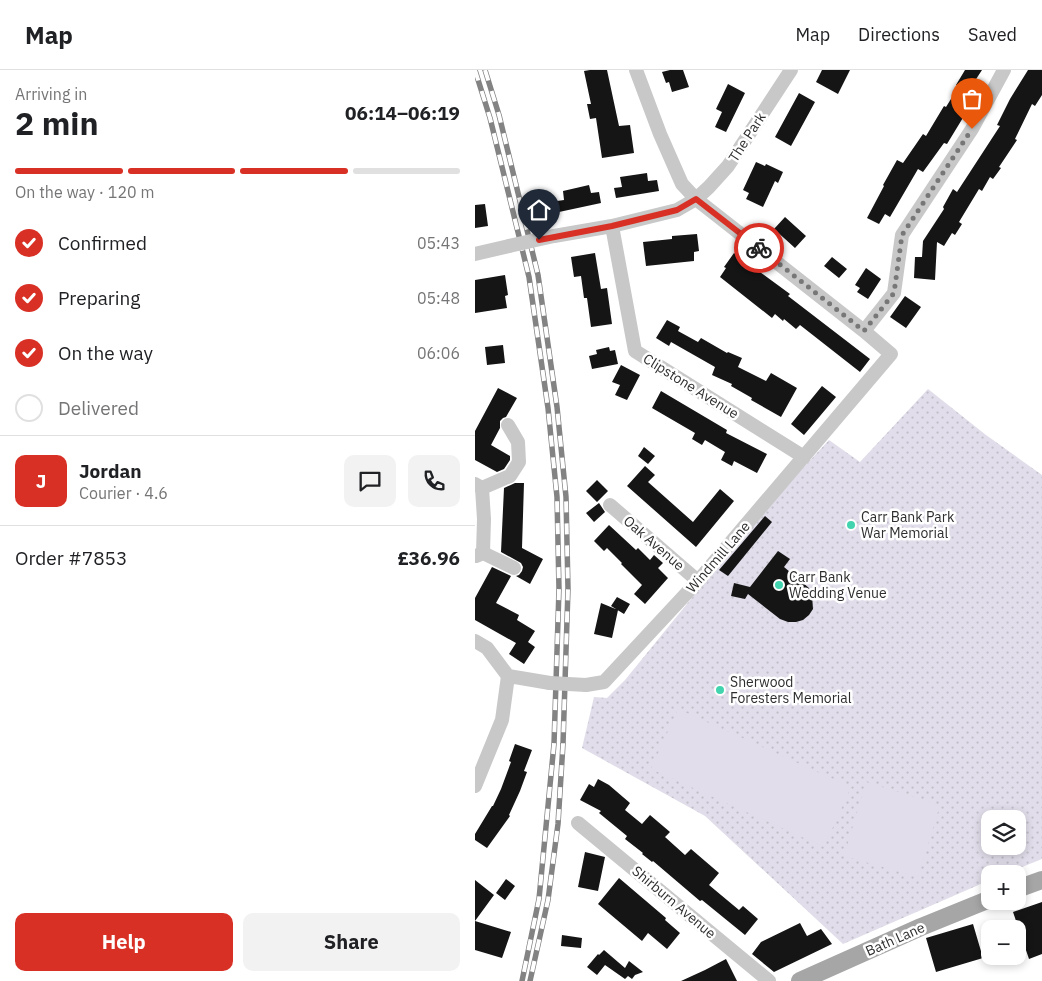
<!DOCTYPE html>
<html lang="en">
<head>
<meta charset="utf-8">
<style>
	body { margin:0; font-family:"IBM Plex Sans",sans-serif; background:#f2f2f2; color:#202124; height:100vh; display:flex; flex-direction:column; font-size:19px; white-space:nowrap }
	* { box-sizing:border-box; margin:0 }
	p { font-size:16px; color:#757577 }
	.icon { flex:none; width:28px; height:28px; fill:none; stroke:currentColor; stroke-width:2; stroke-linecap:round; stroke-linejoin:round }
	.map { position:relative; flex:1; overflow:hidden }
	.panel { display:flex; flex-direction:column; background:#fff; width:475px }
	.panel>* { flex:none }
	.fabs { position:absolute; left:506px; top:740px; display:grid; gap:10px }
	.fabs a { display:grid; place-items:center; width:45px; height:45px; border-radius:10px; background:#fff; box-shadow:0 2px 8px #0003; font-size:25px }
	.pin { position:absolute; display:grid; place-items:center; width:42px; height:42px; color:#fff; margin:-51px -21px; border-radius:50% 50% 50% 0; rotate:-45deg; box-shadow:0 0 5px #0007 }
	.pin .icon { rotate:45deg }
	.courier { position:absolute; display:grid; place-items:center; width:50px; height:50px; margin:-25px; border:4px solid #d93025; border-radius:50%; background:#fff; color:#222; box-shadow:0 1px 6px #0007 }
	.overview em { font-style:normal; font-weight:700 }
	.overview div { display:flex; flex-direction:column-reverse }
	.overview { display:flex; align-items:center; justify-content:space-between; height:85px; padding:0 15px }
	h1 { font-size:32px; font-weight:700; line-height:38px }
	.bar { display:grid; grid-template-columns:repeat(4,1fr); gap:8px 5px; align-content:center; height:60px; padding:0 15px }
	.bar i { height:6px; border-radius:4px; background:#e0e0e0 }
	.bar .active { background:#d93025 }
	.bar p { grid-column:span 4 }
	.line { display:flex; align-items:center; gap:12px; padding:0 15px; border-top:1px solid #e0e0e0 }
	.line div { flex:1 }
	.round { display:grid; place-items:center; flex:none; width:52px; height:52px; border-radius:10px; background:#f2f2f2 }
	ol { padding:0 15px; list-style:none }
	li { display:flex; align-items:center; gap:15px; height:55px }
	li p { margin-inline-start:auto }
	li .icon { padding:5px; border-radius:50%; background:#d93025; color:#fff; stroke-width:4 }
	li:last-child { color:#757577 }
	li i { width:28px; height:28px; border:2px solid #e0e0e0; border-radius:50% }
	.primary-button { display:flex; gap:10px; margin-top:auto; padding:10px 15px }
	.primary-button a { flex:1; height:58px; border-radius:10px; background:#d93025; color:#fff; font-size:20px; font-weight:700; line-height:58px; text-align:center }
	.primary-button a+a { background:#f2f2f2; color:#202124 }
	header { display:flex; align-items:center; gap:30px; box-sizing:border-box; height:70px; padding:0 25px; background:#fff; border-bottom:1px solid #e0e0e0 }
	header strong { font-size:24px }
	nav { display:flex; gap:28px; margin-inline-start:auto; font-size:18px }
	main { display:flex; flex:1; min-height:0 }
	.map>svg:first-child { display:block }
	.green { fill:url(#green-dots); fill-rule:evenodd }
	.pitch { fill:#e1ddea }
	.building { fill:#151515 }
	.lines { fill:none; stroke-linecap:round; stroke-linejoin:round }
	.minor { stroke:#c8c8c8; stroke-width:14 }
	.major { stroke:#a6a6a6; stroke-width:18 }
	.rail-casing { stroke:#838383; stroke-width:5.5 }
	.rail { stroke:#fff; stroke-width:4; stroke-dasharray:11; stroke-linecap:butt }
	.minor-bridge { stroke:#c8c8c8; stroke-width:14 }
	.done { stroke:#777; stroke-width:5; stroke-dasharray:0 9 }
	.route { stroke:#d93025; stroke-width:6 }
	.poi-dot { fill:#42d4ae; stroke:#fff; stroke-width:2 }
	.labels { text-anchor:middle; dominant-baseline:central; stroke-width:5; stroke-linejoin:round; paint-order:stroke }
	.street-label { font-size:14px; fill:#2e2e2e; stroke:#fff }
	.poi-label { font-size:14px; fill:#2e2e2e; stroke:#fff; text-anchor:start }
</style>
</head>
<body>
<header>
<strong>Map</strong>
<nav><a>Map</a><a>Directions</a><a>Saved</a></nav>
</header>
<main>
<section class="panel">
<div class="overview"><div><h1>2 min</h1><p>Arriving in</p></div><em>06:14–06:19</em></div>
<div class="bar"><i class="active"></i><i class="active"></i><i class="active"></i><i></i><p>On the way · 120 m</p></div>
<ol>
<li><svg class="icon" aria-label="check" viewBox="0 0 24 24"><path d="M5 12l5 5 9-10"/></svg>Confirmed<p>05:43</p></li>
<li><svg class="icon" aria-label="check" viewBox="0 0 24 24"><path d="M5 12l5 5 9-10"/></svg>Preparing<p>05:48</p></li>
<li><svg class="icon" aria-label="check" viewBox="0 0 24 24"><path d="M5 12l5 5 9-10"/></svg>On the way<p>06:06</p></li>
<li><i></i>Delivered</li>
</ol>
<div class="line" style="height:90px"><b class="round" style="background:#d93025;color:#fff">J</b><div><b>Jordan</b><p>Courier · 4.6</p></div><a class="round"><svg class="icon" aria-label="chat" viewBox="0 0 24 24"><path d="M4 5h16v11H9l-5 4z"/></svg></a><a class="round"><svg class="icon" aria-label="phone" viewBox="0 0 24 24"><path d="M5 4h4l2 5-3 2q2 4 5 5l2-3 5 2v4C11 20 4 13 5 4z"/></svg></a></div>
<div class="line" style="height:65px"><div>Order #7853</div><b>£36.96</b></div>
<div class="primary-button"><a>Help</a><a>Share</a></div>
</section>
<div class="map">
<svg width="567" height="911" viewBox="0 0 567 911">
	<defs>
		<pattern id="green-dots" width="8" height="8" patternUnits="userSpaceOnUse" patternTransform="scale(1.25)"><rect width="8" height="8" fill="#e1ddea"/><path d="M2 2h.1M6 6h.1" fill="none" stroke="#c1bec9" stroke-width="1.8" stroke-linecap="round"/></pattern>
	</defs>
	<rect width="100%" height="100%" fill="#fff"/>
	<path class="green" d="M453,319L511,365L567,405V789L530,804H515V810L368,874L230,746L107,678L119,627L132,628L150,610L286,443L354,370L385,392ZM515,749H542V776H515Z"/>
	<path class="pitch" d="M203,639L376,717L349,777L176,699Z
		M391,712L465,735L443,807L369,786Z"/>
	<path class="building" d="M115,0H132L144,56L155,55L159,83L127,88L121,48L115,49L112,34H116L109,1Z
		M195,0H208L214,17L197,22L194,12L191,13L187,2Z
		M347,0H375L363,24L341,12Z
		M490,0H507L492,23L500,28L472,74L469,73L448,102L443,99L415,147L410,144L404,154L392,148L409,116L408,115L422,90L428,93L448,64L451,66L469,36L471,37L484,16L481,15Z
		M553,0H567V25L560,36L557,34L540,69L542,70L524,97L526,98L518,109L515,107L507,121L504,119L484,152L487,154L480,165L477,163L469,176L462,172L460,210L439,208L440,187H447L448,171L469,139L468,137L478,119L482,122L525,56L522,55L535,29Z
		M253,14L270,23L251,62L240,57L247,42L241,39Z
		M324,23L340,32L316,76L300,67Z
		M281,92L290,96L291,94L308,102L303,113L300,111L288,137L271,129L274,123L268,120Z
		M172,103L173,111L182,110L184,121L141,128L139,118L147,117L145,107Z
		M114,115L116,123L124,122L126,133L84,142L82,131L89,130L88,121Z
		M10,134L13,156L0,158V135Z
		M310,147L331,166L320,178L299,159Z
		M222,164L224,181L219,182V191L171,196L168,172L197,169V166Z
		M120,183L126,219L132,218L137,254L116,257L112,228H109L106,206L99,207L96,187Z
		M259,183L315,224L313,226L395,289L385,302L325,255L321,259L309,249L308,251L300,244L297,248L245,207L251,198L249,197Z
		M357,187L372,199L364,208L349,196Z
		M391,198L406,209L393,229L382,222L385,218L380,215Z
		M30,205L33,225L30,226L32,238L0,243V210Z
		M430,226L446,237L431,258L415,247Z
		M192,250L205,257L203,261L223,272L226,268L252,283L253,282L267,288L263,297L291,311L296,303L322,318L306,347L276,330L277,328L256,316L257,314L237,305L240,297L196,272L194,276L181,268Z
		M28,275L30,293L12,295L10,277Z
		M134,277L135,281L140,280L143,294L117,299L114,286L122,284L121,280Z
		M146,295L165,305L152,330L140,325L145,315L137,312Z
		M347,316L361,327L329,365L316,354Z
		M23,318L42,328L31,347L28,348L25,351V358L16,375L35,386V390L29,399L22,402L0,390V361Z
		M186,321L252,360L251,363L292,384L282,403L259,391L257,396L246,390L250,382L230,370L227,375L217,369L220,363L177,338Z
		M169,377L180,386L173,394L163,386Z
		M170,396L180,405L173,412L218,452L245,419L259,431L221,477L152,416Z
		M122,410L133,421L122,432L111,421Z
		M40,413H49L47,478L68,489L55,514L41,506L44,505L47,501L48,497L46,493L26,482L29,418Z
		M124,433L130,442L119,452L111,443Z
		M290,446L297,452L253,506L244,500Z
		M134,455L161,480L163,478L175,490L179,485L188,493L183,498L193,508L170,534L159,524L167,515L146,494L147,493L132,478L129,481L119,471Z
		M303,481L315,489L309,497L334,518L337,525L338,539L334,545L328,550L321,552H313L305,549L273,524L270,529L256,526L259,513L275,517Z
		M17,497L36,506L21,533L44,545L42,550L60,561L53,572L60,577L49,594L34,584L41,573L0,550V528Z
		M142,527L155,534L149,544L136,536Z
		M126,533L143,540L137,568L119,564Z
		M40,674L57,680L49,701L52,702L45,721L34,745L35,746L12,778L0,770V764L17,736H18L26,719L36,692L34,691Z
		M123,709L134,715L155,733L150,740L167,754L175,745L195,762L190,767L210,785L216,779L244,803L234,815L264,840L268,836L283,849L270,865L227,830L225,831L178,791L177,792L167,784L168,783L150,769L152,766L124,743L126,741L105,730L114,714L119,717Z
		M110,782L130,787L123,821L103,817Z
		M144,808L191,848L190,850L205,863L192,879L173,863L167,871L123,834Z
		M31,809L40,816L30,830L21,823Z
		M0,810L19,825L0,851L36,862L27,888L0,880Z
		M567,832V884L554,889L538,842Z
		M325,853L332,866L346,859L357,874L299,902L277,884L286,872Z
		M498,854L508,888L461,902L451,868Z
		M87,865L107,868L106,878L86,876Z
		M129,880L150,898L154,891L168,902L160,905L157,909L153,906L150,909L130,895L122,905L112,897L123,884L124,885Z
		M251,889L262,911H206L230,900Z"/>
	<g class="lines">
		<path class="minor" d="M137,156L160,281L329,387
			M79,166L137,156L202,140L221,129L234,117L253,96L316,0
			M0,184L34,176
			M389,261L419,223L427,165L497,59L529,0
			M0,414L7,418L9,449L8,483
			M7,418L35,406L44,392L43,372L33,355
			M135,435L223,511
			M1,486L8,483L39,498
			M0,571L12,578L33,606
			M33,606L75,613
			M111,615L129,612L223,511L416,284L389,261L221,129L207,114L185,64L161,0
			M0,716L27,650L33,606
			M103,753L294,911"/>
		<path class="major" d="M542,819L567,810
			M325,911L446,857L515,829"/>
		<g class="rail-casing">
			<path id="rail" d="M0,0L15,48L54,207L73,338L82,427L84,519L79,674L64,829L47,911
				M10,0L24,45L63,205L82,337L91,427L93,519L88,674L83,754L73,830L55,911"/>
		</g>
		<use href="#rail" class="rail"/>
		<path class="minor-bridge" d="M34,176L79,166
			M75,613L111,615"/>
	</g>
	<g class="lines">
		<path class="done" d="M284,178L389,261L419,223L427,165L497,59"/>
		<path class="route" d="M64,170L137,156L202,140L221,129L284,178"/>
	</g>
	<g class="poi-dot">
		<circle cx="376" cy="455" r="5"/>
		<circle cx="304" cy="515" r="5"/>
		<circle cx="245" cy="620" r="5"/>
	</g>
	<g class="labels">
		<g class="street-label">
			<text transform="translate(272 67) rotate(-57)">The Park</text>
			<text transform="translate(216 316) rotate(32)">Clipstone Avenue</text>
			<text transform="translate(179 473) rotate(41)">Oak Avenue</text>
			<text transform="translate(243 487) rotate(-49)">Windmill Lane</text>
			<text transform="translate(199 832) rotate(40)">Shirburn Avenue</text>
			<text transform="translate(420 869) rotate(-24)">Bath Lane</text>
		</g>
		<g class="poi-label">
			<text x="386" y="447">Carr Bank Park<tspan x="386" dy="16">War Memorial</tspan></text>
			<text x="314" y="507">Carr Bank<tspan x="314" dy="16">Wedding Venue</tspan></text>
			<text x="255" y="612">Sherwood<tspan x="255" dy="16">Foresters Memorial</tspan></text>
		</g>
	</g>
</svg>
<div class="fabs">
<a><svg class="icon" aria-label="layers" viewBox="0 0 24 24"><path d="M12 4l9 5-9 5-9-5zM3 14l9 5 9-5"/></svg></a>
<a>+</a>
<a>−</a>
</div>
<div class="pin" style="left:497px;top:59px;background:#ea580c"><svg class="icon" aria-label="bag" viewBox="0 0 24 24"><path d="M5 8h14l-1 12H6zM9 8a3 3 0 0 1 6 0"/></svg></div>
<div class="pin" style="left:64px;top:170px;background:#1f2937"><svg class="icon" aria-label="home" viewBox="0 0 24 24"><path d="M3 11l9-7 9 7M6 9v11h12V9"/></svg></div>
<div class="courier" style="left:284px;top:178px"><svg class="icon" aria-label="bike" viewBox="0 0 24 24"><circle cx="6" cy="16" r="4"/><circle cx="18" cy="16" r="4"/><path d="M6 16l4-8h5l3 8M10 8l3 8H6M13 5h3"/></svg></div>
</div>
</main>
</body>
</html>
